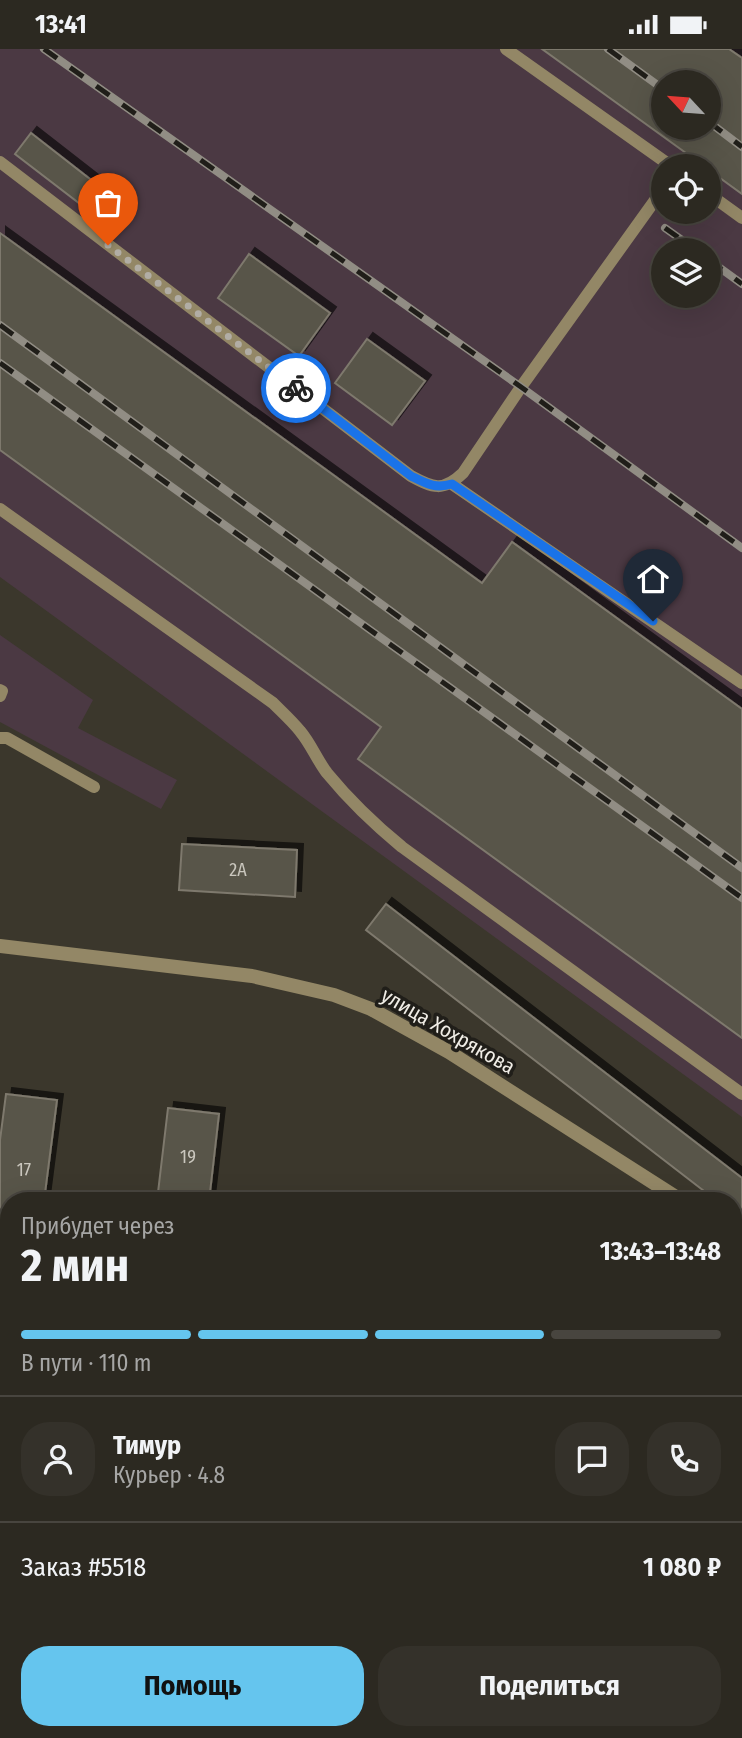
<!DOCTYPE html>
<html lang="ru">
<head>
<meta charset="utf-8">
<style>
	body { margin:0; font-family:"Fira Sans Condensed",sans-serif; background:#34312a; color:#f1f3f6; height:100vh; display:flex; flex-direction:column; font-size:26px; white-space:nowrap }
	* { box-sizing:border-box; margin:0 }
	p { font-size:23px; color:#a6a6a5 }
	.icon { flex:none; width:38px; height:38px; fill:none; stroke:currentColor; stroke-width:2; stroke-linecap:round; stroke-linejoin:round }
	.map { position:relative; flex:1; overflow:hidden }
	.panel { position:absolute; left:0px; top:1143px; width:742px; height:548px; display:flex; flex-direction:column; background:#2c2921; border-radius:28px 28px 0 0; box-shadow:0 7px 28px #0002,0 0 0 2px #48453f }
	.panel>* { flex:none }
	.needle { width:46px; rotate:296deg }
	.buttons { position:absolute; left:651px; top:21px; display:grid; gap:14px }
	.buttons a { display:grid; place-items:center; width:70px; height:70px; border-radius:50%; background:#2c2921; box-shadow:0 7px 28px #0002,0 0 0 2px #48453f; font-size:35px }
	.pin { position:absolute; display:grid; place-items:center; width:60px; height:60px; color:#fff; margin:-72px -30px; border-radius:50% 50% 50% 0; rotate:-45deg; box-shadow:0 0 7px #0007 }
	.pin .icon { rotate:45deg }
	.courier { position:absolute; display:grid; place-items:center; width:70px; height:70px; margin:-35px; border:5px solid #1a73e8; border-radius:50%; background:#fff; color:#222; box-shadow:0 2px 9px #0007 }
	.overview em { font-style:normal; font-weight:700 }
	.overview div { display:flex; flex-direction:column-reverse }
	.overview { display:flex; align-items:center; justify-content:space-between; height:119px; padding:0 21px }
	h1 { font-size:46px; font-weight:700; line-height:52px }
	.bar { display:grid; grid-template-columns:repeat(4,1fr); gap:10px 7px; align-content:center; height:84px; padding:0 21px }
	.bar i { height:9px; border-radius:5px; background:#48453f }
	.bar .current { background:#65c5ee }
	.bar p { grid-column:span 4 }
	.line { display:flex; align-items:center; gap:18px; padding:0 21px; border-top:2px solid #48453f }
	.line div { flex:1 }
	.round { display:grid; place-items:center; flex:none; width:74px; height:74px; border-radius:28px; background:#34312a }
	.action { display:flex; gap:14px; margin-top:auto; padding:14px 21px }
	.action a { flex:1; height:80px; border-radius:28px; background:#65c5ee; color:#111; font-size:28px; font-weight:700; line-height:80px; text-align:center }
	.action a+a { background:#34312a; color:#f1f3f6 }
	.status { display:flex; justify-content:space-between; align-items:center; height:49px; padding:0 35px; background:#2c2921; direction:ltr }
	.status svg { height:19px; fill:currentColor }
	.map>svg:first-child { display:block }
	.industrial { fill:#4b3943; fill-rule:evenodd }
	.building { fill:#585448; stroke:#7e796d; stroke-width:2; fill-rule:evenodd; filter:url(#shadow) }
	.lines { fill:none; stroke-linecap:round; stroke-linejoin:round }
	.lane { stroke:#938766; stroke-width:12 }
	.street { stroke:#938766; stroke-width:14 }
	.rail-casing { stroke:#918d84; stroke-width:8 }
	.rail { stroke:#201e19; stroke-width:5; stroke-dasharray:16; stroke-linecap:butt }
	.done { stroke:#b1ada5; stroke-width:7; stroke-dasharray:0 12.6 }
	.route { stroke:#1a73e8; stroke-width:9 }
	.labels { text-anchor:middle; dominant-baseline:central; stroke-width:7; stroke-linejoin:round; paint-order:stroke }
	.number-label { font-size:18px; fill:#cac7be }
	.street-label { font-size:21px; fill:#f0ede6; stroke:#201e19 }
</style>
</head>
<body>
<div class="status"><b>13:41</b><svg viewBox="0 0 49 12"><path d="M0 12V9h3v3zM5 12V6h3v6zM10 12V3h3v9zM15 12V0h3v12zM26 1h20v11H26zM47 4h2v5h-2z"/></svg></div>
<div class="map">
<svg width="742" height="1689" viewBox="0 0 742 1689">
	<defs>
		<filter id="shadow"><feDropShadow dx="6" dy="-6" stdDeviation="0" flood-color="#0009"/></filter>
	</defs>
	<rect width="100%" height="100%" fill="#3b372c"/>
	<path class="industrial" d="M0,0H742V1068L0,528ZM663,33H709V79H663ZM663,117H709V163H663ZM663,201H709V247H663Z
		M0,586L93,651L78,679L177,731L161,760L0,673Z
		M742,1329V1594L738,1597L733,1591V1339Z
		M742,1657V1689H663L681,1682H733V1661Z"/>
	<path class="building" d="M542,0H729L742,9V145L709,121V117H704ZM663,33H709V79H663Z
		M31,84L104,141L88,161L15,105Z
		M0,184L482,534L512,493L742,660V989L358,710L381,678L0,401Z
		M249,205L330,264L299,307L218,249Z
		M367,290L425,332L392,376L335,334Z
		M182,795L297,801L295,848L179,841Z
		M386,855L742,1129V1161L733,1154V1152H730L725,1148L722,1152H717L366,881Z
		M6,1045L57,1051L44,1152H9V1171L0,1170V1091Z
		M168,1059L219,1065L209,1152H157Z
		M0,1252H9V1311L0,1310Z
		M742,1329V1431L733,1440V1339Z
		M733,1680L742,1686V1689H710L715,1682H733Z"/>
	<g class="lines">
		<path class="lane" d="M506,0L671,117
			M0,113L411,427C433,439 443,443 463,424L521,338L663,140
			M709,145L742,169
			M452,435L742,634
			M0,460L273,654C282,663 292,672 300,682C311,695 317,711 327,724C350,752 374,775 402,798L742,1045
			M0,641L2,642L0,647
			M0,689H7L94,738
			M733,1176L742,1179
			M0,1214L9,1215"/>
		<path class="street" d="M0,897L252,927L334,946L371,960L449,1003L682,1152
			M0,1333L9,1335
			M733,1649L742,1645
			M489,1682L501,1689
			M636,1689L654,1682"/>
		<g class="rail-casing">
			<path id="rail" d="M44,0L521,338L742,499
				M608,0L663,40
				M709,73L742,98
				M665,179L696,201
				M709,211L742,235
				M0,276L742,819
				M0,314L742,849
				M742,1580V1579
				M733,1638L742,1634
				M602,1689L623,1682"/>
		</g>
		<use href="#rail" class="rail"/>
	</g>
	<g class="lines">
		<path class="done" d="M108,196L296,339"/>
		<path class="route" d="M296,339L411,427C427,435 435,440 452,435L653,572"/>
	</g>
	<g class="labels">
		<g class="number-label">
			<text x="238" y="821">2А</text>
			<text x="188" y="1108">19</text>
			<text x="24" y="1121">17</text>
		</g>
		<g class="street-label">
			<text transform="translate(448 982) rotate(30)">улица Хохрякова</text>
		</g>
	</g>
</svg>
<div class="buttons">
<a><svg class="needle" viewBox="-14 -14 28 28"><path d="M0-13l5 13h-10z" fill="#e53935"/><path d="M0 13l5-13h-10z" fill="#a6a6a5"/></svg></a>
<a><svg class="icon" aria-label="locate" viewBox="0 0 24 24"><circle cx="12" cy="12" r="6"/><path d="M12 2v4M12 18v4M2 12h4M18 12h4"/></svg></a>
<a><svg class="icon" aria-label="layers" viewBox="0 0 24 24"><path d="M12 4l9 5-9 5-9-5zM3 14l9 5 9-5"/></svg></a>
</div>
<div class="pin" style="left:108px;top:196px;background:#ea580c"><svg class="icon" aria-label="bag" viewBox="0 0 24 24"><path d="M5 8h14l-1 12H6zM9 8a3 3 0 0 1 6 0"/></svg></div>
<div class="pin" style="left:653px;top:572px;background:#1f2937"><svg class="icon" aria-label="home" viewBox="0 0 24 24"><path d="M3 11l9-7 9 7M6 9v11h12V9"/></svg></div>
<div class="courier" style="left:296px;top:339px"><svg class="icon" aria-label="bike" viewBox="0 0 24 24"><circle cx="6" cy="16" r="4"/><circle cx="18" cy="16" r="4"/><path d="M6 16l4-8h5l3 8M10 8l3 8H6M13 5h3"/></svg></div>
<section class="panel">
<div class="overview"><div><h1>2 мин</h1><p>Прибудет через</p></div><em>13:43–13:48</em></div>
<div class="bar"><i class="current"></i><i class="current"></i><i class="current"></i><i></i><p>В пути · 110 m</p></div>
<div class="line" style="height:126px"><a class="round"><svg class="icon" aria-label="person" viewBox="0 0 24 24"><circle cx="12" cy="8" r="4"/><path d="M4 21q1-7 8-7t8 7"/></svg></a><div><b>Тимур</b><p>Курьер · 4.8</p></div><a class="round"><svg class="icon" aria-label="chat" viewBox="0 0 24 24"><path d="M4 5h16v11H9l-5 4z"/></svg></a><a class="round"><svg class="icon" aria-label="phone" viewBox="0 0 24 24"><path d="M5 4h4l2 5-3 2q2 4 5 5l2-3 5 2v4C11 20 4 13 5 4z"/></svg></a></div>
<div class="line" style="height:91px"><div>Заказ #5518</div><b>1 080 ₽</b></div>
<div class="action"><a>Помощь</a><a>Поделиться</a></div>
</section>
</div>
</body>
</html>
